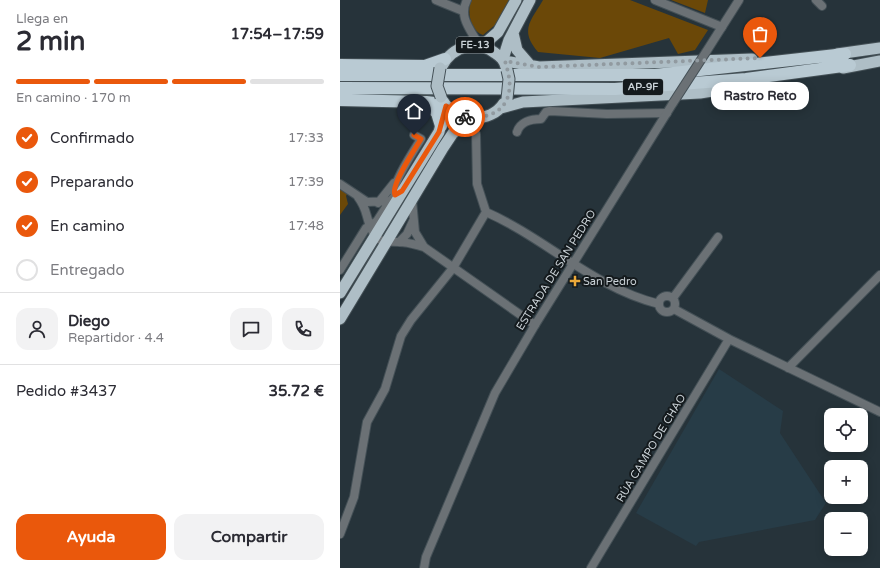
<!DOCTYPE html>
<html lang="es">
<head>
<meta charset="utf-8">
<style>
	body { margin:0; font-family:"Varela Round",sans-serif; background:#f2f2f3; color:#2b2b33; height:100vh; display:flex; flex-direction:column; font-size:15px; white-space:nowrap }
	* { box-sizing:border-box; margin:0 }
	p { font-size:13px; color:#7c7c81 }
	.icon { flex:none; width:22px; height:22px; fill:none; stroke:currentColor; stroke-width:2; stroke-linecap:round; stroke-linejoin:round }
	.map { position:relative; flex:1; overflow:hidden }
	.sheet { display:flex; flex-direction:column; background:#fff; width:340px }
	.sheet>* { flex:none }
	.controls { position:absolute; left:484px; top:408px; display:grid; gap:8px }
	.controls a { display:grid; place-items:center; width:44px; height:44px; border-radius:8px; background:#fff; box-shadow:0 2px 10px #0003; font-size:20px }
	.pin { position:absolute; display:grid; place-items:center; width:34px; height:34px; color:#fff; margin:-41px -17px; border-radius:50% 50% 50% 0; rotate:-45deg; box-shadow:0 0 4px #0007 }
	.pin .icon { rotate:45deg }
	.courier { position:absolute; display:grid; place-items:center; width:40px; height:40px; margin:-20px; border:3px solid #ea580c; border-radius:50%; background:#fff; color:#222; box-shadow:0 1px 5px #0007 }
	.bubble { position:absolute; height:28px; border-radius:12px; background:#fff; box-shadow:0 2px 10px #0003; font-size:13px; font-weight:700; line-height:28px; text-align:center }
	.summary em { font-style:normal; font-weight:700 }
	.summary div { display:flex; flex-direction:column-reverse }
	.summary { display:flex; align-items:center; justify-content:space-between; height:68px; padding:0 16px }
	h1 { font-size:26px; font-weight:700; line-height:30px }
	.bar { display:grid; grid-template-columns:repeat(4,1fr); gap:6px 4px; align-content:center; height:48px; padding:0 16px }
	.bar i { height:5px; border-radius:3px; background:#e1e1e2 }
	.bar .on { background:#ea580c }
	.bar p { grid-column:span 4 }
	.line { display:flex; align-items:center; gap:10px; padding:0 16px; border-top:1px solid #e1e1e2 }
	.line div { flex:1 }
	.round { display:grid; place-items:center; flex:none; width:42px; height:42px; border-radius:12px; background:#f2f2f3 }
	ol { padding:0 16px; list-style:none }
	li { display:flex; align-items:center; gap:12px; height:44px }
	li p { margin-inline-start:auto }
	li .icon { padding:4px; border-radius:50%; background:#ea580c; color:#fff; stroke-width:4 }
	li:last-child { color:#7c7c81 }
	li i { width:22px; height:22px; border:2px solid #e1e1e2; border-radius:50% }
	.primary-button { display:flex; gap:8px; margin-top:auto; padding:8px 16px }
	.primary-button a { flex:1; height:46px; border-radius:12px; background:#ea580c; color:#fff; font-size:16px; font-weight:700; line-height:46px; text-align:center }
	.primary-button a+a { background:#f2f2f3; color:#2b2b33 }
	main { display:flex; flex:1; min-height:0 }
	.map>svg:first-child { display:block }
	.built { fill:#273c47 }
	.green { fill:#6b4808 }
	.lines { fill:none; stroke-linecap:round; stroke-linejoin:round }
	.minor-casing { stroke:#445056; stroke-width:10 }
	.tertiary-casing { stroke:#445056; stroke-width:10 }
	.trunk-casing { stroke:#445056; stroke-width:13 }
	.motorway-casing { stroke:#445056; stroke-width:14 }
	.minor { stroke:#6b7175; stroke-width:8 }
	.tertiary { stroke:#6b7175; stroke-width:8 }
	.trunk { stroke:#aebec6; stroke-width:11 }
	.motorway { stroke:#b9cad3; stroke-width:12 }
	.tertiary-bridge-casing { stroke:#445056; stroke-width:10; stroke-linecap:butt }
	.trunk-bridge-casing { stroke:#445056; stroke-width:13; stroke-linecap:butt }
	.tertiary-bridge { stroke:#6b7175; stroke-width:8 }
	.trunk-bridge { stroke:#aebec6; stroke-width:11 }
	.done { stroke:#919aa0; stroke-width:4; stroke-dasharray:0 7.2 }
	.route { stroke:#ea580c; stroke-width:5 }
	.poi-dot { fill:#eba93a; stroke:#141a1d; stroke-width:1.5 }
	.labels { text-anchor:middle; dominant-baseline:central; stroke-width:4; stroke-linejoin:round; paint-order:stroke }
	.shield { fill:#141a1d; stroke:#939b9f; stroke-width:1 }
	.shield-label { font-size:10px; font-weight:bold; fill:#cad2d7 }
	.street-label { font-size:11px; fill:#cad2d7; stroke:#141a1d }
	.poi-label { font-size:11px; fill:#cad2d7; stroke:#141a1d; text-anchor:start }
</style>
</head>
<body>
<main>
<section class="sheet">
<div class="summary"><div><h1>2 min</h1><p>Llega en</p></div><em>17:54–17:59</em></div>
<div class="bar"><i class="on"></i><i class="on"></i><i class="on"></i><i></i><p>En camino · 170 m</p></div>
<ol>
<li><svg class="icon" aria-label="check" viewBox="0 0 24 24"><path d="M5 12l5 5 9-10"/></svg>Confirmado<p>17:33</p></li>
<li><svg class="icon" aria-label="check" viewBox="0 0 24 24"><path d="M5 12l5 5 9-10"/></svg>Preparando<p>17:39</p></li>
<li><svg class="icon" aria-label="check" viewBox="0 0 24 24"><path d="M5 12l5 5 9-10"/></svg>En camino<p>17:48</p></li>
<li><i></i>Entregado</li>
</ol>
<div class="line" style="height:72px"><a class="round"><svg class="icon" aria-label="person" viewBox="0 0 24 24"><circle cx="12" cy="8" r="4"/><path d="M4 21q1-7 8-7t8 7"/></svg></a><div><b>Diego</b><p>Repartidor · 4.4</p></div><a class="round"><svg class="icon" aria-label="chat" viewBox="0 0 24 24"><path d="M4 5h16v11H9l-5 4z"/></svg></a><a class="round"><svg class="icon" aria-label="phone" viewBox="0 0 24 24"><path d="M5 4h4l2 5-3 2q2 4 5 5l2-3 5 2v4C11 20 4 13 5 4z"/></svg></a></div>
<div class="line" style="height:52px"><div>Pedido #3437</div><b>35.72 €</b></div>
<div class="primary-button"><a>Ayuda</a><a>Compartir</a></div>
</section>
<div class="map">
<svg width="540" height="568" viewBox="0 0 540 568">
	<rect width="100%" height="100%" fill="#26333a"/>
	<path class="built" d="M379,369L443,411L440,433L486,503L475,520L359,542L356,546L296,513Z"/>
	<path class="green" d="M131,0H169L155,25L143,35C130,30 127,12 131,0Z
		M203,0H290L368,30L355,50L338,54L329,38L260,58L198,52C179,30 191,21 203,0Z
		M331,0H368L365,13Z
		M0,188L7,194L6,196L8,204L0,215Z"/>
	<g class="lines">
		<g class="minor-casing">
			<path id="minor" d="M96,0L123,11
				M127,0C118,17 131,30 139,45
				M315,0L382,27
				M476,0L482,6
				M177,132C180,122 191,119 201,119L206,112L210,111L267,114L327,113
				M136,134L137,184L146,212C205,238 254,288 319,304
				M0,184L27,202L50,201
				M55,195C50,186 75,149 81,139L74,135
				M18,197C27,209 25,213 30,226C37,244 43,241 59,242C68,242 76,245 84,247
				M72,200L75,232L84,247L195,325
				M38,203L54,183
				M59,242L67,234L73,221
				M0,270L26,228L37,221L50,201L59,192
				M319 304a8 8 0 1 1 16 0a8 8 0 1 1-16 0Z
				M333,298L378,237
				M334,309L389,339L540,412
				M448,368L540,275
				M0,534L14,497L27,422L45,389L61,336L71,320L113,268L146,212
				M251,568L389,339"/>
		</g>
		<g class="tertiary-casing">
			<path id="tertiary" d="M366,52L399,0
				M84,568L86,557L155,393L195,325L333,103"/>
		</g>
		<g class="trunk-casing">
			<path id="trunk" d="M173,33L177,50L190,65
				M142,46L158,32L176,0
				M497,54L540,48
				M163,59L169,40L190,0
				M165,61L199,67L412,59
				M102,66C113,46 136,39 155,53C161,57 164,60 166,67
				M503,68L540,61
				M103,101C115,123 151,124 164,103
				M161,108L183,102L360,93L421,83
				M0,293L99,132L106,106
				M0,319L103,148L113,133L133,118"/>
		</g>
		<g class="motorway-casing">
			<path id="motorway" d="M0,65L85,66L105,59
				M0,75H315L505,54
				M0,88L275,89L406,79L510,65
				M0,100L86,102L97,113L101,126
				M86,102L104,104"/>
		</g>
		<use href="#minor" class="minor"/>
		<use href="#tertiary" class="tertiary"/>
		<use href="#trunk" class="trunk"/>
		<use href="#motorway" class="motorway"/>
		<g class="tertiary-bridge-casing">
			<path id="tertiary-bridge" d="M333,103L366,52"/>
		</g>
		<g class="trunk-bridge-casing">
			<path id="trunk-bridge" d="M100,68L97,86L101,97
				M167,70L169,79L167,99"/>
		</g>
		<use href="#tertiary-bridge" class="tertiary-bridge"/>
		<use href="#trunk-bridge" class="trunk-bridge"/>
	</g>
	<g class="lines">
		<path class="done" d="M125,117C143,120 166,113 169,92C171,82 168,71 165,61L199,67L420,58"/>
		<path class="route" d="M74,135L81,139C75,149 50,186 55,195L62,191L99,132L106,106L125,117"/>
	</g>
	<path class="poi-dot" d="M233 275h4v4h4v4h-4v4h-4v-4h-4v-4h4z"/>
	<g class="labels">
		<g class="shield">
			<rect x="116" y="37" width="38" height="16" rx="3"/>
			<rect x="283" y="79" width="40" height="16" rx="3"/>
		</g>
		<g class="shield-label">
			<text x="135" y="45">FE-13</text>
			<text x="303" y="87">AP-9F</text>
		</g>
		<g class="street-label">
			<text transform="translate(216 270) rotate(-58)">ESTRADA DE SAN PEDRO</text>
			<text transform="translate(311 448) rotate(-59)">RÚA CAMPO DE CHAO</text>
		</g>
		<g class="poi-label">
			<text x="243" y="281">San Pedro</text>
		</g>
	</g>
</svg>
<div class="controls">
<a><svg class="icon" aria-label="locate" viewBox="0 0 24 24"><circle cx="12" cy="12" r="6"/><path d="M12 2v4M12 18v4M2 12h4M18 12h4"/></svg></a>
<a>+</a>
<a>−</a>
</div>
<div class="pin" style="left:420px;top:58px;background:#ea580c"><svg class="icon" aria-label="bag" viewBox="0 0 24 24"><path d="M5 8h14l-1 12H6zM9 8a3 3 0 0 1 6 0"/></svg></div>
<div class="pin" style="left:74px;top:135px;background:#1f2937"><svg class="icon" aria-label="home" viewBox="0 0 24 24"><path d="M3 11l9-7 9 7M6 9v11h12V9"/></svg></div>
<div class="courier" style="left:125px;top:117px"><svg class="icon" aria-label="bike" viewBox="0 0 24 24"><circle cx="6" cy="16" r="4"/><circle cx="18" cy="16" r="4"/><path d="M6 16l4-8h5l3 8M10 8l3 8H6M13 5h3"/></svg></div>
<div class="bubble" style="left:371px;top:82px;width:98px">Rastro Reto</div>
</div>
</main>
</body>
</html>
